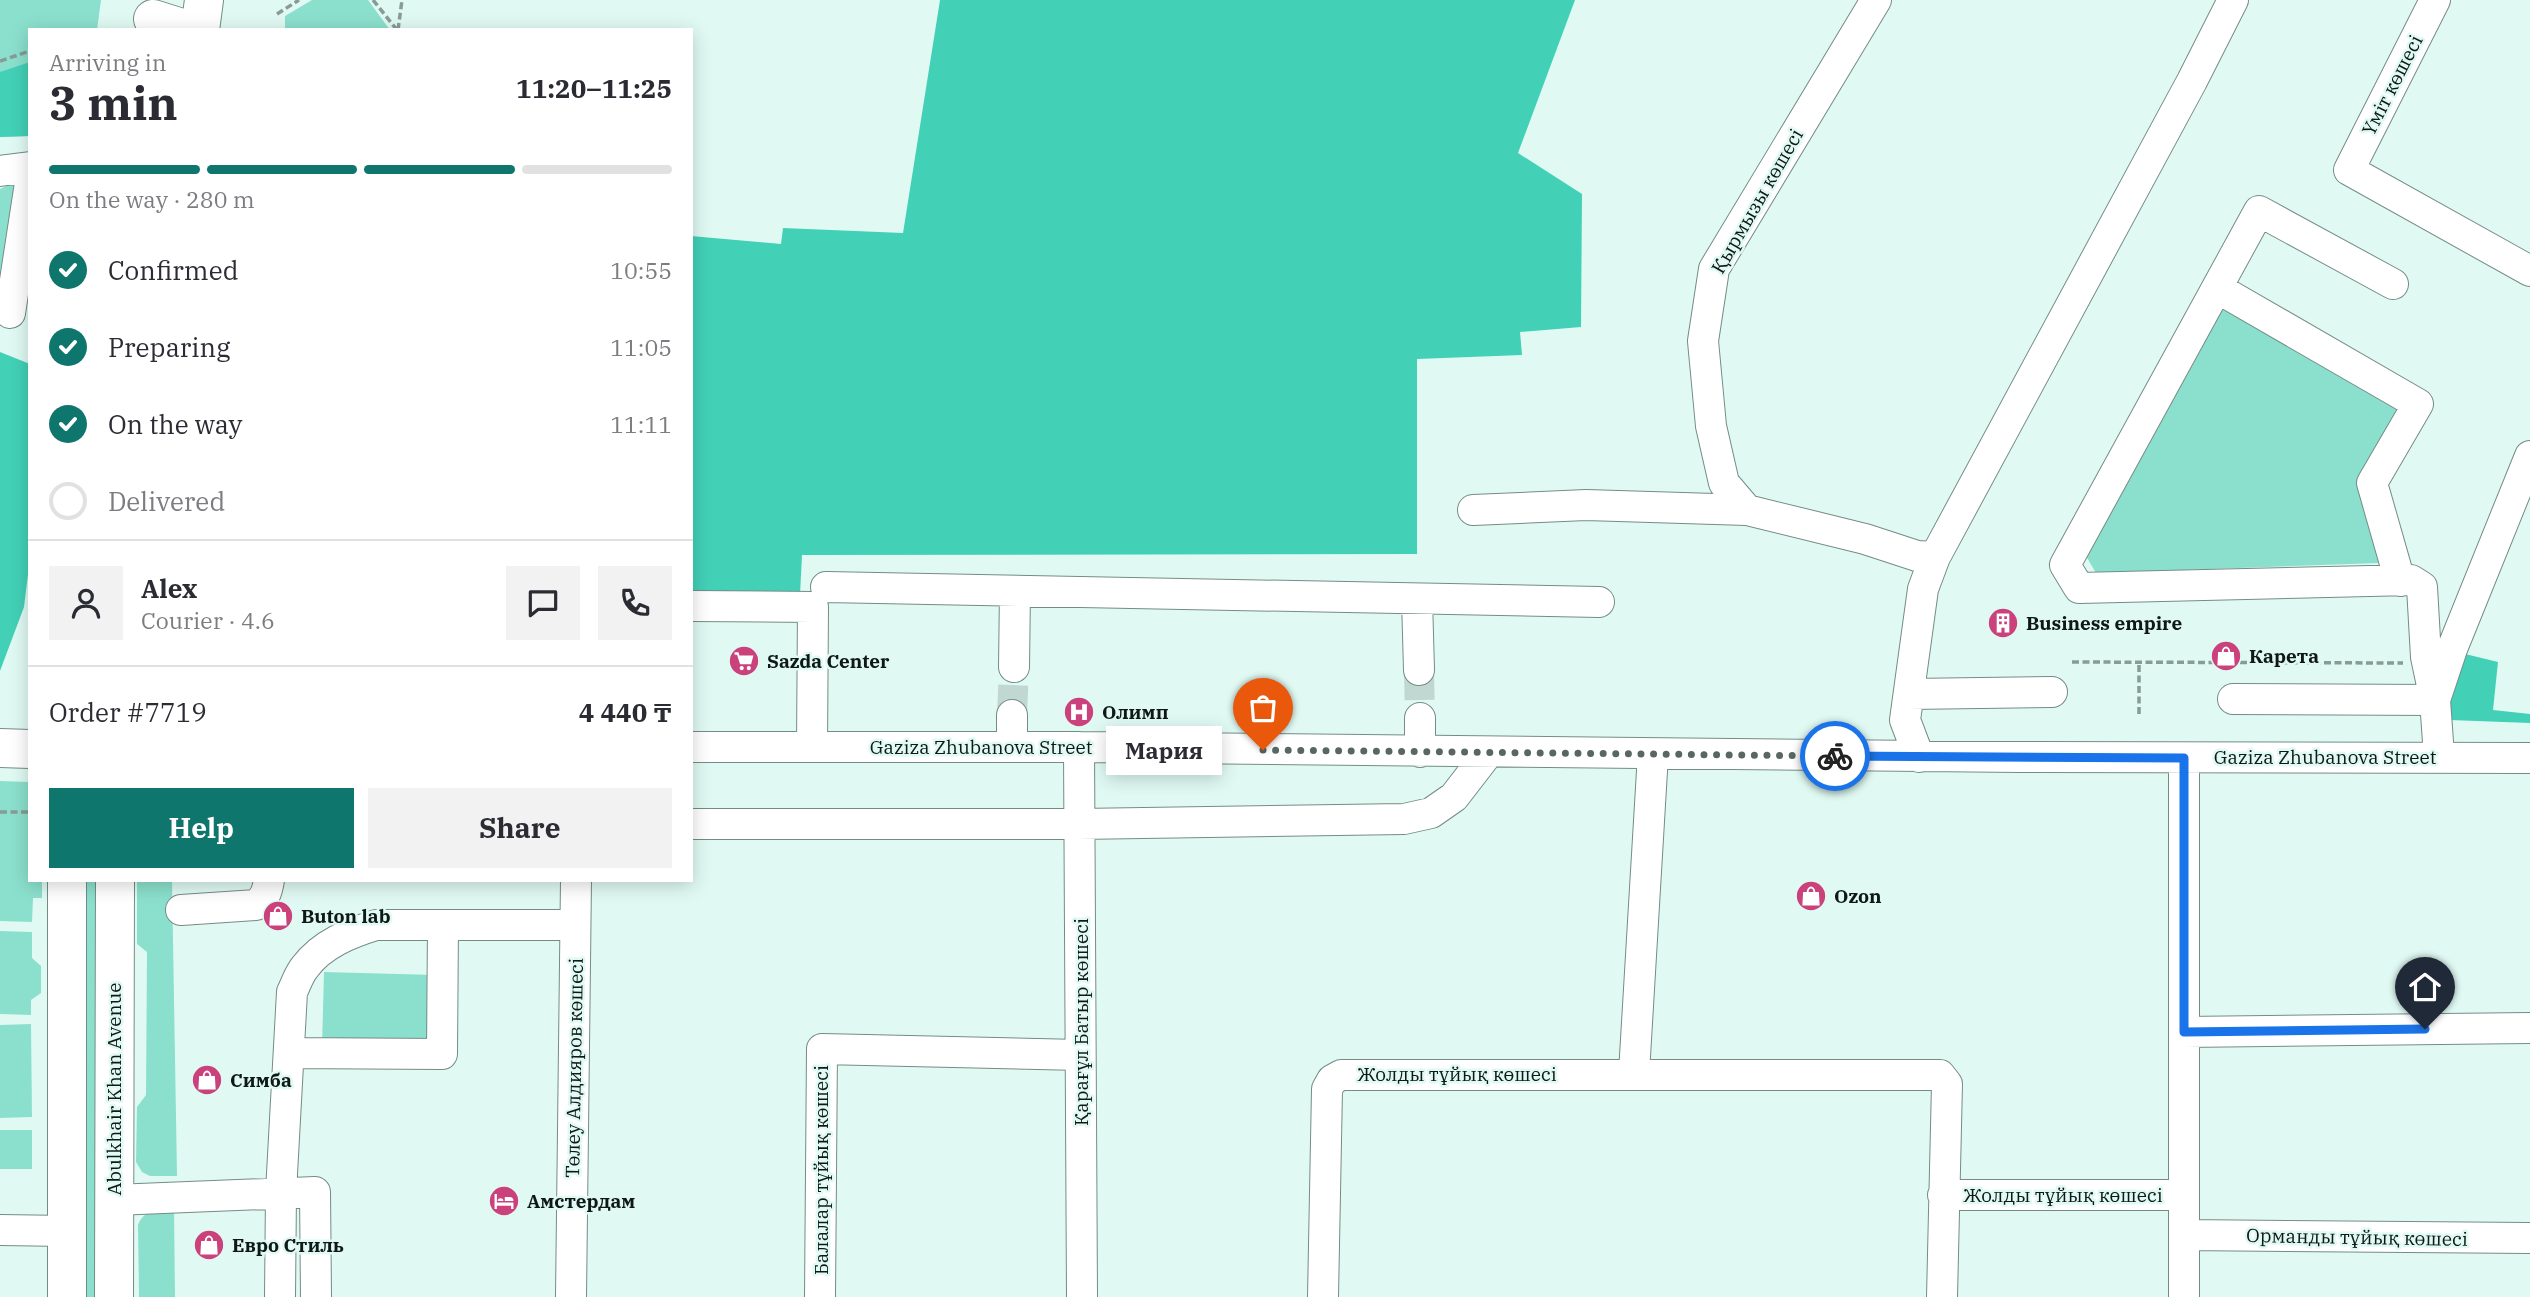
<!DOCTYPE html>
<html lang="en">
<head>
<meta charset="utf-8">
<style>
	body { margin:0; font-family:"IBM Plex Serif",serif; background:#f2f2f3; color:#2b2b33; height:100vh; display:flex; flex-direction:column; font-size:26px; white-space:nowrap }
	* { box-sizing:border-box; margin:0 }
	p { font-size:23px; color:#7c7c81 }
	.icon { flex:none; width:38px; height:38px; fill:none; stroke:currentColor; stroke-width:2; stroke-linecap:round; stroke-linejoin:round }
	.map { position:relative; flex:1; overflow:hidden }
	.panel { position:absolute; left:28px; top:28px; width:665px; height:854px; display:flex; flex-direction:column; background:#fff; border-radius:0px; box-shadow:0 4px 18px #0003 }
	.panel>* { flex:none }
	.pin { position:absolute; display:grid; place-items:center; width:60px; height:60px; color:#fff; margin:-72px -30px; border-radius:50% 50% 50% 0; rotate:-45deg; box-shadow:0 0 7px #0007 }
	.pin .icon { rotate:45deg }
	.courier { position:absolute; display:grid; place-items:center; width:70px; height:70px; margin:-35px; border:5px solid #1a73e8; border-radius:50%; background:#fff; color:#222; box-shadow:0 2px 9px #0007 }
	.bubble { position:absolute; height:49px; border-radius:0px; background:#fff; box-shadow:0 4px 18px #0003; font-size:23px; font-weight:700; line-height:49px; text-align:center }
	.headline em { font-style:normal; font-weight:700 }
	.headline div { display:flex; flex-direction:column-reverse }
	.headline { display:flex; align-items:center; justify-content:space-between; height:119px; padding:0 21px }
	h1 { font-size:46px; font-weight:700; line-height:52px }
	.bar { display:grid; grid-template-columns:repeat(4,1fr); gap:10px 7px; align-content:center; height:84px; padding:0 21px }
	.bar i { height:9px; border-radius:5px; background:#e1e1e2 }
	.bar .active { background:#0f766e }
	.bar p { grid-column:span 4 }
	.line { display:flex; align-items:center; gap:18px; padding:0 21px; border-top:2px solid #e1e1e2 }
	.line div { flex:1 }
	.round { display:grid; place-items:center; flex:none; width:74px; height:74px; border-radius:0px; background:#f2f2f3 }
	ol { padding:0 21px; list-style:none }
	li { display:flex; align-items:center; gap:21px; height:77px }
	li p { margin-inline-start:auto }
	li .icon { padding:7px; border-radius:50%; background:#0f766e; color:#fff; stroke-width:4 }
	li:last-child { color:#7c7c81 }
	li i { width:38px; height:38px; border:4px solid #e1e1e2; border-radius:50% }
	.primary-button { display:flex; gap:14px; margin-top:auto; padding:14px 21px }
	.primary-button a { flex:1; height:80px; border-radius:0px; background:#0f766e; color:#fff; font-size:28px; font-weight:700; line-height:80px; text-align:center }
	.primary-button a+a { background:#f2f2f3; color:#2b2b33 }
	.map>svg:first-child { display:block }
	.green { fill:#8be0cd }
	.forest { fill:#42d1b7 }
	.lines { fill:none; stroke-linecap:round; stroke-linejoin:round }
	.minor-tunnel { stroke:#c1d8d2; stroke-width:30; stroke-dasharray:30 15; stroke-linecap:butt }
	.minor-casing { stroke:#758c86; stroke-width:32 }
	.major-casing { stroke:#758c86; stroke-width:40 }
	.path { stroke:#889b96; stroke-width:3.5; stroke-dasharray:7 3.5; stroke-linecap:butt }
	.minor { stroke:#fff; stroke-width:30 }
	.major { stroke:#fff; stroke-width:38 }
	.done { stroke:#586763; stroke-width:7; stroke-dasharray:0 12.6 }
	.route { stroke:#1a73e8; stroke-width:9 }
	.labels { text-anchor:middle; dominant-baseline:central; stroke-width:5; stroke-linejoin:round; paint-order:stroke }
	.street-label { font-size:19px; fill:#0f1816; stroke:#e0faf3 }
	.poi-label { font-size:19px; font-weight:bold; fill:#0f1816; stroke:#e0faf3; text-anchor:start }
</style>
</head>
<body>
<div class="map">
<svg width="2530" height="1297" viewBox="0 0 2530 1297">
	<rect width="100%" height="100%" fill="#e0faf3"/>
	<path class="green" d="M0,0H101L97,30H30V136L0,137Z
		M312,0H368L390,30H285V16Z
		M19,184L5,278L0,275V189L8,185Z
		M2222,304L2402,409L2358,482L2380,563L2096,573L2086,556Z
		M0,781L30,782V880H42V898H33L32,922L0,921Z
		M85,880H97V1297H85Z
		M137,880H172L177,1176H150L142,1172L136,1162L137,1107L146,1095L147,952L137,944Z
		M0,931L32,932V958L41,966V993L31,1000V1015L0,1014Z
		M324,972L436,975L434,1039L322,1046Z
		M31,1024L32,1117L0,1118V1025Z
		M0,1130H32V1169H0Z
		M174,1206L175,1297H139L138,1225C144,1209 159,1210 174,1206Z"/>
	<path class="forest" d="M940,0H1575L1518,153L1582,194L1581,327L1520,332L1522,355L1417,359V554L802,555L800,595L691,592V236L781,244L783,228L903,233Z
		M30,62V136L0,137V72Z
		M0,352L30,364V558L24,607L0,671Z
		M2461,653L2498,662L2493,710L2530,714V723L2450,720L2447,685Z"/>
	<g class="lines">
		<path class="minor-tunnel" d="M1419,670L1420,718
			M1012,715L1014,667"/>
		<g class="minor-casing">
			<path id="minor" d="M1876,0L1714,269L1703,341L1711,426L1724,483L1747,510L1865,539L1917,556L1935,557
				M2435,0L2349,170L2530,271
				M0,171L30,167
				M2217,288L2418,404L2372,483L2400,581
				M10,313L30,183
				M1473,510L1586,505L1747,510
				M826,587L1599,602
				M1417,599L1419,670
				M691,606L813,607L812,747
				M1014,667L1015,591
				M1909,694L2052,692
				M2233,699L2435,700L2426,657L2422,587L2411,580L2079,588L2065,565L2259,211L2393,284
				M1420,718V752
				M691,747H1079L2020,757L2530,758
				M1012,747V715
				M1079,747L1082,1297
				M2439,756L2435,700L2452,649L2530,456
				M1919,757L1905,720L1923,589L1935,557L2192,81L2233,0
				M691,824H1079L1404,819L1431,813L1454,797L1488,753
				M181,910L256,905C265,898 267,892 269,880
				M2184,1032L2530,1028
				M289,1053L442,1054L443,925
				M1634,1073L1653,754
				M1943,1195H2184
				M114,1200L315,1192L316,1297
				M0,1230L67,1231
				M2184,1235L2530,1238
				M280,1297L281,1192L292,992C296,984 299,974 305,967C322,944 350,933 376,925H575
				M571,1297L576,880
				M820,1297L822,1049L1080,1055
				M1323,1297L1327,1089L1332,1080L1341,1075H1940L1947,1084L1942,1297
				M2184,1297V758"/>
		</g>
		<g class="major-casing">
			<path id="major" d="M153,19L188,30
				M200,30L204,0
				M0,748L30,749
				M67,1297V880
				M114,1297L115,880"/>
		</g>
		<path class="path" d="M373,0L397,30
			M277,14L299,0
			M398,30L402,0
			M0,61L30,51
			M2072,662L2403,663
			M2139,714V663
			M0,812H30"/>
		<use href="#minor" class="minor"/>
		<use href="#major" class="major"/>
	</g>
	<g class="lines">
		<path class="done" d="M1263,750L1835,756"/>
		<path class="route" d="M1835,756L2184,758V1032L2425,1029"/>
	</g>
	<defs>
		<g id="building-disc" transform="scale(1.575)"><circle r="9.5" fill="#ca417b" stroke="#e0faf3"/><path d="M-4-6H4V6H1V3H-1V6H-4ZM-2.5-4.3h1.7v1.8h-1.7ZM.8-4.3h1.7v1.8H.8ZM-2.5-1h1.7V.8h-1.7ZM.8-1h1.7V.8H.8Z" fill="#fff"/></g>
		<g id="shop-disc" transform="scale(1.575)"><circle r="9.5" fill="#ca417b" stroke="#e0faf3"/><path d="M-5-2.5h2.3a2.7 3.5 0 0 1 5.4 0H5L5.5 6h-11ZM-1.5-2.5h3a1.5 2.3 0 0 0-3 0Z" fill="#fff"/></g>
		<g id="supermarket-disc" transform="scale(1.575)"><circle r="9.5" fill="#ca417b" stroke="#e0faf3"/><path d="M-6-5.5h2.5l.6 2H6L4.5 2H-2.5L-4.4-4H-6ZM-1.5 3.2a1.3 1.3 0 1 0 .1 0ZM3 3.2a1.3 1.3 0 1 0 .1 0Z" fill="#fff"/></g>
		<g id="hospital-disc" transform="scale(1.575)"><circle r="9.5" fill="#ca417b" stroke="#e0faf3"/><path d="M-5-5h3v3.5h4V-5h3V5h-3V1.5h-4V5h-3Z" fill="#fff"/></g>
		<g id="hotel-disc" transform="scale(1.575)"><circle r="9.5" fill="#ca417b" stroke="#e0faf3"/><path d="M-6-4.5h1.5V1H6V5H4.5V3h-9V5H-6ZM-4 0a1.8 1.8 0 1 1 3.6 0ZM.5 0V-2.5h3Q6-2.5 6 0Z" fill="#fff"/></g>
	</defs>
	<g fill-rule="evenodd">
		<use href="#building-disc" x="2003" y="623"/>
		<use href="#shop-disc" x="2226" y="656"/>
		<use href="#supermarket-disc" x="744" y="661"/>
		<use href="#hospital-disc" x="1079" y="712"/>
		<use href="#shop-disc" x="1811" y="896"/>
		<use href="#shop-disc" x="278" y="916"/>
		<use href="#shop-disc" x="207" y="1080"/>
		<use href="#hotel-disc" x="504" y="1201"/>
		<use href="#shop-disc" x="209" y="1245"/>
	</g>
	<g class="labels">
		<g class="street-label">
			<text transform="translate(2392 85) rotate(-63)">Үміт көшесі</text>
			<text transform="translate(1757 201) rotate(-60)">Қырмызы көшесі</text>
			<text x="981" y="747">Gaziza Zhubanova Street</text>
			<text x="2325" y="757">Gaziza Zhubanova Street</text>
			<text transform="translate(1081 1022) rotate(-90)">Қарағұл Батыр көшесі</text>
			<text transform="translate(574 1068) rotate(-89)">Төлеу Алдияров көшесі</text>
			<text x="1457" y="1074">Жолды тұйық көшесі</text>
			<text transform="translate(114 1089) rotate(-90)">Abulkhair Khan Avenue</text>
			<text transform="translate(821 1170) rotate(-90)">Балалар тұйық көшесі</text>
			<text x="2063" y="1195">Жолды тұйық көшесі</text>
			<text transform="translate(2357 1237) rotate(1)">Орманды тұйық көшесі</text>
		</g>
		<g class="poi-label">
			<text x="2026" y="623">Business empire</text>
			<text x="2249" y="656">Карета</text>
			<text x="767" y="661">Sazda Center</text>
			<text x="1102" y="712">Олимп</text>
			<text x="1834" y="896">Ozon</text>
			<text x="301" y="916">Buton lab</text>
			<text x="230" y="1080">Симба</text>
			<text x="527" y="1201">Амстердам</text>
			<text x="232" y="1245">Евро Стиль</text>
		</g>
	</g>
</svg>
<div class="pin" style="left:1263px;top:750px;background:#ea580c"><svg class="icon" aria-label="bag" viewBox="0 0 24 24"><path d="M5 8h14l-1 12H6zM9 8a3 3 0 0 1 6 0"/></svg></div>
<div class="pin" style="left:2425px;top:1029px;background:#1f2937"><svg class="icon" aria-label="home" viewBox="0 0 24 24"><path d="M3 11l9-7 9 7M6 9v11h12V9"/></svg></div>
<div class="courier" style="left:1835px;top:756px"><svg class="icon" aria-label="bike" viewBox="0 0 24 24"><circle cx="6" cy="16" r="4"/><circle cx="18" cy="16" r="4"/><path d="M6 16l4-8h5l3 8M10 8l3 8H6M13 5h3"/></svg></div>
<div class="bubble" style="left:1106px;top:726px;width:116px">Мария</div>
<section class="panel">
<div class="headline"><div><h1>3 min</h1><p>Arriving in</p></div><em>11:20–11:25</em></div>
<div class="bar"><i class="active"></i><i class="active"></i><i class="active"></i><i></i><p>On the way · 280 m</p></div>
<ol>
<li><svg class="icon" aria-label="check" viewBox="0 0 24 24"><path d="M5 12l5 5 9-10"/></svg>Confirmed<p>10:55</p></li>
<li><svg class="icon" aria-label="check" viewBox="0 0 24 24"><path d="M5 12l5 5 9-10"/></svg>Preparing<p>11:05</p></li>
<li><svg class="icon" aria-label="check" viewBox="0 0 24 24"><path d="M5 12l5 5 9-10"/></svg>On the way<p>11:11</p></li>
<li><i></i>Delivered</li>
</ol>
<div class="line" style="height:126px"><a class="round"><svg class="icon" aria-label="person" viewBox="0 0 24 24"><circle cx="12" cy="8" r="4"/><path d="M4 21q1-7 8-7t8 7"/></svg></a><div><b>Alex</b><p>Courier · 4.6</p></div><a class="round"><svg class="icon" aria-label="chat" viewBox="0 0 24 24"><path d="M4 5h16v11H9l-5 4z"/></svg></a><a class="round"><svg class="icon" aria-label="phone" viewBox="0 0 24 24"><path d="M5 4h4l2 5-3 2q2 4 5 5l2-3 5 2v4C11 20 4 13 5 4z"/></svg></a></div>
<div class="line" style="height:91px"><div>Order #7719</div><b>4 440 ₸</b></div>
<div class="primary-button"><a>Help</a><a>Share</a></div>
</section>
</div>
</body>
</html>
